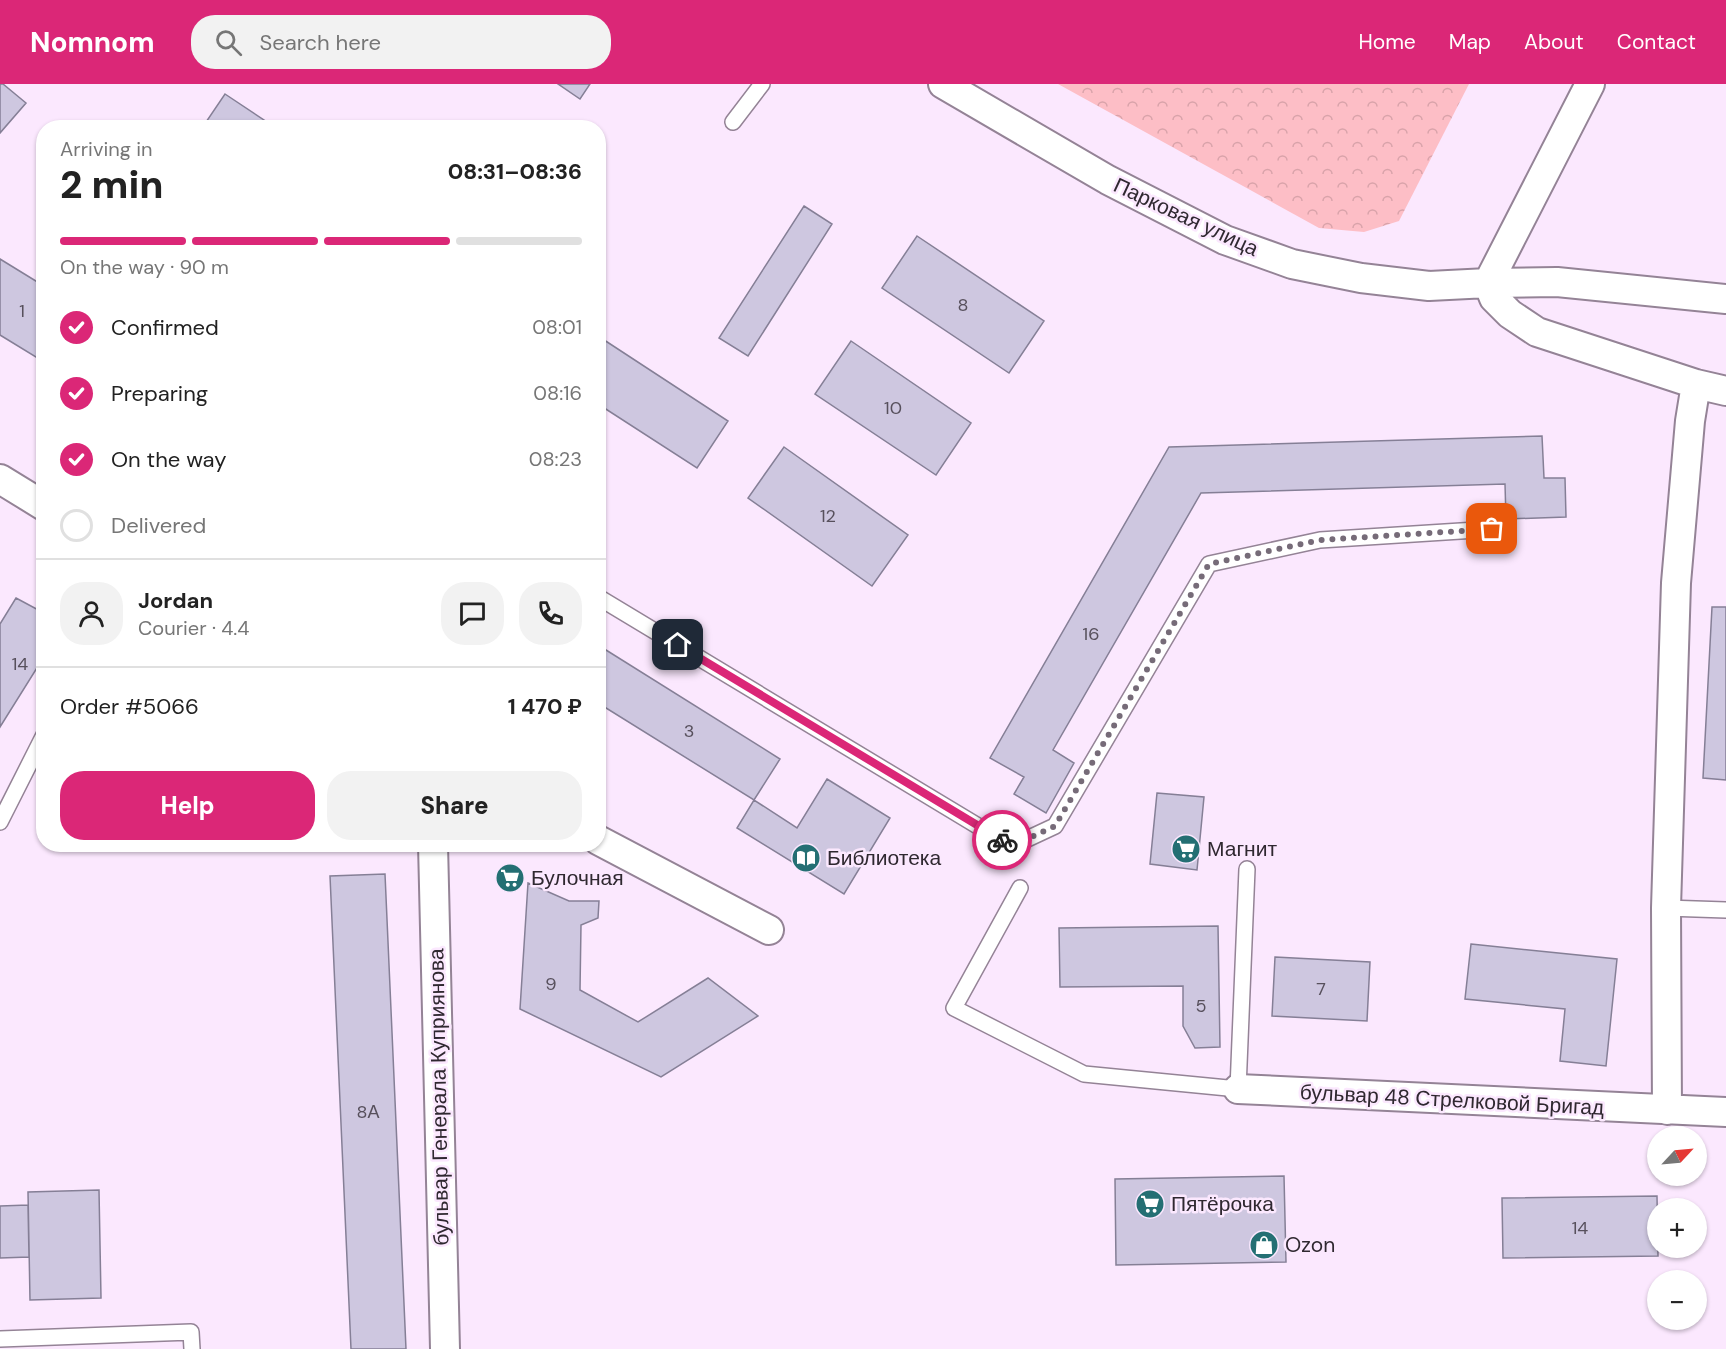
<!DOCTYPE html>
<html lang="en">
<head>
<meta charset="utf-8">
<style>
	body { margin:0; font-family:"DM Sans",sans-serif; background:#f2f2f2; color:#222; height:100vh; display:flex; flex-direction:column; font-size:22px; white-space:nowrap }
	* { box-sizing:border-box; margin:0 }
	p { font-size:20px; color:#767676 }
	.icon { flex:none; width:33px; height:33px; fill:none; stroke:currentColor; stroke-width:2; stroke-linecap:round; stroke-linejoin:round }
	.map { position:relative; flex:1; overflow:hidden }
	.panel { position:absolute; left:36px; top:36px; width:570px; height:732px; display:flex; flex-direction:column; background:#fff; border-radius:24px; box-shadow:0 2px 4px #0004 }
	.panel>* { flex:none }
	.needle { width:39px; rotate:64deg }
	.tools { position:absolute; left:1647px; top:1042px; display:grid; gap:12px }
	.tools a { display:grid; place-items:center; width:60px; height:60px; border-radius:50%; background:#fff; box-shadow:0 2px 4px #0004; font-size:30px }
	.pin { position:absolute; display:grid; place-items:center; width:51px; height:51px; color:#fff; margin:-26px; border-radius:12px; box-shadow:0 3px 9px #0006 }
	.courier { position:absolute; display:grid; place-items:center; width:60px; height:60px; margin:-30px; border:4px solid #db2777; border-radius:50%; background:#fff; color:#222; box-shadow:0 2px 8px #0007 }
	.summary em { font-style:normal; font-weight:800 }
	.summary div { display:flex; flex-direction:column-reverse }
	.summary { display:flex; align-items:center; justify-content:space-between; height:102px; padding:0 24px }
	h1 { font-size:39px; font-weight:800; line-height:45px }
	.bar { display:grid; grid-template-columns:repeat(4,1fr); gap:9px 6px; align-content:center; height:72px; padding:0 24px }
	.bar i { height:8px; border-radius:4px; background:#e0e0e0 }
	.bar .current { background:#db2777 }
	.bar p { grid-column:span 4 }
	.line { display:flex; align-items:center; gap:15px; padding:0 24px; border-top:2px solid #e0e0e0 }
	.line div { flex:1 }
	.round { display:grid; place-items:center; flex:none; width:63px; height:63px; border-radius:24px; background:#f2f2f2 }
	ol { padding:0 24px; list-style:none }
	li { display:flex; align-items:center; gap:18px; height:66px }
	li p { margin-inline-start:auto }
	li .icon { padding:6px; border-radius:50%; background:#db2777; color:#fff; stroke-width:4 }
	li:last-child { color:#767676 }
	li i { width:33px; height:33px; border:3px solid #e0e0e0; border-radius:50% }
	.primary-button { display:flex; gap:12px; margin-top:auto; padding:12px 24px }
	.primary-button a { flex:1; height:69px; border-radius:24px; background:#db2777; color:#fff; font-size:24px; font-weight:800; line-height:69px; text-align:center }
	.primary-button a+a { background:#f2f2f2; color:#222 }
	header { display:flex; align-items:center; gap:36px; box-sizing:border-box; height:84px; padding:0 30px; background:#db2777; color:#fff }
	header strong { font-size:28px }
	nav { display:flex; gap:33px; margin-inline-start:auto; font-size:21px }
	.search { width:420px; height:54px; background:#f2f2f2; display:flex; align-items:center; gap:15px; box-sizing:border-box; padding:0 21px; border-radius:24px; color:#767676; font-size:22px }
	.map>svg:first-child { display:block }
	.forest { fill:url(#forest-crowns) }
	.building { fill:#cec7e0; stroke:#857f96; stroke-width:1.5 }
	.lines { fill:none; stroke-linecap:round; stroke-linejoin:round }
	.service-casing { stroke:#948396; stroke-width:18 }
	.minor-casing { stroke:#948396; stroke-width:32 }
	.service { stroke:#fff; stroke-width:15 }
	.minor { stroke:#fff; stroke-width:28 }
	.done { stroke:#766b78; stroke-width:6; stroke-dasharray:0 10.8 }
	.route { stroke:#db2777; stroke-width:8 }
	.labels { text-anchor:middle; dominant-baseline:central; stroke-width:5; stroke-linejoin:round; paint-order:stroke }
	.number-label { font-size:18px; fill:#57505c }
	.street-label { font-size:21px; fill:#2f2830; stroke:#fbe8fe }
	.poi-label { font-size:21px; fill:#2f2830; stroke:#fbe8fe; text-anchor:start }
</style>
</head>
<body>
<header>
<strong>Nomnom</strong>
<div class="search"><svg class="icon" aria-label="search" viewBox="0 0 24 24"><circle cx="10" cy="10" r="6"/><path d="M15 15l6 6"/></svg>Search here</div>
<nav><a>Home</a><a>Map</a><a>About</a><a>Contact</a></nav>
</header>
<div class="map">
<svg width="1726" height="1265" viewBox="0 0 1726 1265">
	<defs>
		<pattern id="forest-crowns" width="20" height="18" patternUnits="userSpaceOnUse" patternTransform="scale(1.5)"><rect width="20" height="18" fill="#fdbec6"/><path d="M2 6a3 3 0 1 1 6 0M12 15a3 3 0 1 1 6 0" fill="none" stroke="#d9a3aa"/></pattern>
	</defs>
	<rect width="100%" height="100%" fill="#fbe8fe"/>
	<path class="forest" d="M1058,0H1469L1399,137L1364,148L1319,144Z"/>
	<path class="building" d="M0,0H3L26,19L0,49Z
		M558,0H590L580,15Z
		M225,10L276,44H202Z
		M804,122L832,140L748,272L719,254Z
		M917,152L1044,237L1009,289L882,204Z
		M0,175L44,202V278L0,251Z
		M598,252L728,337L697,384L598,320Z
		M851,257L971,339L936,391L815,310Z
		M1542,352L1544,394H1565L1566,433L1506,435L1505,400L1201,409L1053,666L1074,679L1046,729L1014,710L1024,693L990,674L1169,363Z
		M784,363L908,451L872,502L748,414Z
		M16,514L44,529V581L40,579L0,643V540Z
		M1712,523H1726V696L1703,694Z
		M598,561L780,675L754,716L598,619Z
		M827,695L890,734L844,810L737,744L754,716L797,744Z
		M1157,709L1204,713L1197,786L1150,780Z
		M385,790L406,1265H351L330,792Z
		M528,799L569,817H599L598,834L581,841L580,906L638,938L708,894L758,932L661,993L520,925Z
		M1218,842L1220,963L1195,964L1183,942V902L1060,903L1059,844Z
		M1471,860L1617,875L1606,982L1560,977L1565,925L1465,915Z
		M1275,873L1370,878L1367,937L1272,932Z
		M1284,1092L1286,1178L1116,1181L1115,1095Z
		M99,1106L101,1214L30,1216L28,1108Z
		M1657,1112L1658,1172L1503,1174L1502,1114Z
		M28,1121L29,1173L0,1174V1122Z"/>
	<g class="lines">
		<g class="service-casing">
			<path id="service" d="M733,38L762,0
				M598,513L1001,756H1025L1055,742L1209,480L1320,456L1492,445
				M0,738L44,651
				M1020,804L954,924L1084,990L1238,1005L1247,785
				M1666,824L1726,826
				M0,1255L191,1248L192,1265"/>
		</g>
		<g class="minor-casing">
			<path id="minor" d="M943,0L1108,96L1225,156L1292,180L1361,194L1429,202L1488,199L1557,198L1726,215
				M1488,199L1494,214L1510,230L1537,248L1696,300L1726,307
				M1488,199L1590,0
				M0,395L44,422
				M598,756L769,846
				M433,760L445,1265
				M1238,1005L1726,1028
				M1667,1026L1666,824L1676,499L1690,337L1696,300"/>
		</g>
		<use href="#service" class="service"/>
		<use href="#minor" class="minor"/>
	</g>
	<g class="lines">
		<path class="done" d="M1002,756H1025L1055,742L1209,480L1320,456L1492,445"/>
		<path class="route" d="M678,561L1002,756"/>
	</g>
	<defs>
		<g id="supermarket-disc" transform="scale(1.5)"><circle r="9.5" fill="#246f73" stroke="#fbe8fe"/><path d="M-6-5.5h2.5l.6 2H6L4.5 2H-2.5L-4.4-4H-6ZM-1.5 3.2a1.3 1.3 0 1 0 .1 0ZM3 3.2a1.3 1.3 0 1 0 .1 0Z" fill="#fff"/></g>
		<g id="library-disc" transform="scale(1.5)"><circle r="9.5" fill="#246f73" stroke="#fbe8fe"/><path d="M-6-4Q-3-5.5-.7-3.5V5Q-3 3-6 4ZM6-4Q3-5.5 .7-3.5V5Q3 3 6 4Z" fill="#fff"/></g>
		<g id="shop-disc" transform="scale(1.5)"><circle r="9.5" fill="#246f73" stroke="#fbe8fe"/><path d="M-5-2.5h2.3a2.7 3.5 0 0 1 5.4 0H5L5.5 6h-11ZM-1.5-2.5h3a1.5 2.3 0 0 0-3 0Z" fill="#fff"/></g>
	</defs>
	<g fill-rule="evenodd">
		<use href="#supermarket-disc" x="1186" y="765"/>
		<use href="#library-disc" x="806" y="774"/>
		<use href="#supermarket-disc" x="510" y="794"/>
		<use href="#supermarket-disc" x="1150" y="1120"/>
		<use href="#shop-disc" x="1264" y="1161"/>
	</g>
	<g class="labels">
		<g class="number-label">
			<text x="963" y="221">8</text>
			<text x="22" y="227">1</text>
			<text x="893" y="324">10</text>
			<text x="828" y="432">12</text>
			<text x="1091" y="550">16</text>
			<text x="20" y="580">14</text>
			<text x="689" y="647">3</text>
			<text x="551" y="900">9</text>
			<text x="1321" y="905">7</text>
			<text x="1201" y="922">5</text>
			<text x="368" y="1028">8А</text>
			<text x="1580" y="1144">14</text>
		</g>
		<g class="street-label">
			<text transform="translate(1186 133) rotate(25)">Парковая улица</text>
			<text transform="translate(439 1013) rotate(-91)">бульвар Генерала Куприянова</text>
			<text transform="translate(1452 1016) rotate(3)">бульвар 48 Стрелковой Бригад</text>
		</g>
		<g class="poi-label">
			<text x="1207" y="765">Магнит</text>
			<text x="827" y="774">Библиотека</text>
			<text x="531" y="794">Булочная</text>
			<text x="1171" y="1120">Пятёрочка</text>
			<text x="1285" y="1161">Ozon</text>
		</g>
	</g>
</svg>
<div class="tools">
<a><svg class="needle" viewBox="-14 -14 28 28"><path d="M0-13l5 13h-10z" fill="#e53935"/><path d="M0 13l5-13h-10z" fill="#767676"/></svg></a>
<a>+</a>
<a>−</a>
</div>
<div class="pin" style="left:1492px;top:445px;background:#ea580c"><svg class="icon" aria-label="bag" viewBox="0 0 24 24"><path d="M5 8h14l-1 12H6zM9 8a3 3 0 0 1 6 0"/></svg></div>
<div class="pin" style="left:678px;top:561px;background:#1f2937"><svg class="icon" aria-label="home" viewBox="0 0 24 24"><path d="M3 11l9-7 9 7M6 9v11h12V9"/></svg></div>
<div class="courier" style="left:1002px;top:756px"><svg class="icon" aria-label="bike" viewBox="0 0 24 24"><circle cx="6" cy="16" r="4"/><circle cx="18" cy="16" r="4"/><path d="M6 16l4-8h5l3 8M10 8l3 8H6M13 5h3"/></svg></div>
<section class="panel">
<div class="summary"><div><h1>2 min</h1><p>Arriving in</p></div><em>08:31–08:36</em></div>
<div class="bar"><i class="current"></i><i class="current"></i><i class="current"></i><i></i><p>On the way · 90 m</p></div>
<ol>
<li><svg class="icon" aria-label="check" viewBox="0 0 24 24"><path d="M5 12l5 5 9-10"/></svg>Confirmed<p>08:01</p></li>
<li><svg class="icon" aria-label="check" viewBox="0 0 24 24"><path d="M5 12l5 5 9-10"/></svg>Preparing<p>08:16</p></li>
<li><svg class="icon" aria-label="check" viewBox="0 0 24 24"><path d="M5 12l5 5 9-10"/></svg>On the way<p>08:23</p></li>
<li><i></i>Delivered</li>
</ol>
<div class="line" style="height:108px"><a class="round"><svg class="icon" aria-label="person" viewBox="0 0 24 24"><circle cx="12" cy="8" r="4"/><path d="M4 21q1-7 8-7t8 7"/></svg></a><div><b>Jordan</b><p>Courier · 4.4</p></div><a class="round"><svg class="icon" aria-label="chat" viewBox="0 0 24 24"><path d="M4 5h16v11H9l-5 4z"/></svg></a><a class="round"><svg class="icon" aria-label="phone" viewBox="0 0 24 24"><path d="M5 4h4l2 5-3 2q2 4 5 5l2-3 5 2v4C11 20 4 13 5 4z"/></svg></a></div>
<div class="line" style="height:78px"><div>Order #5066</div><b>1 470 ₽</b></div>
<div class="primary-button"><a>Help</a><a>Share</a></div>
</section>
</div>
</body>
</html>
